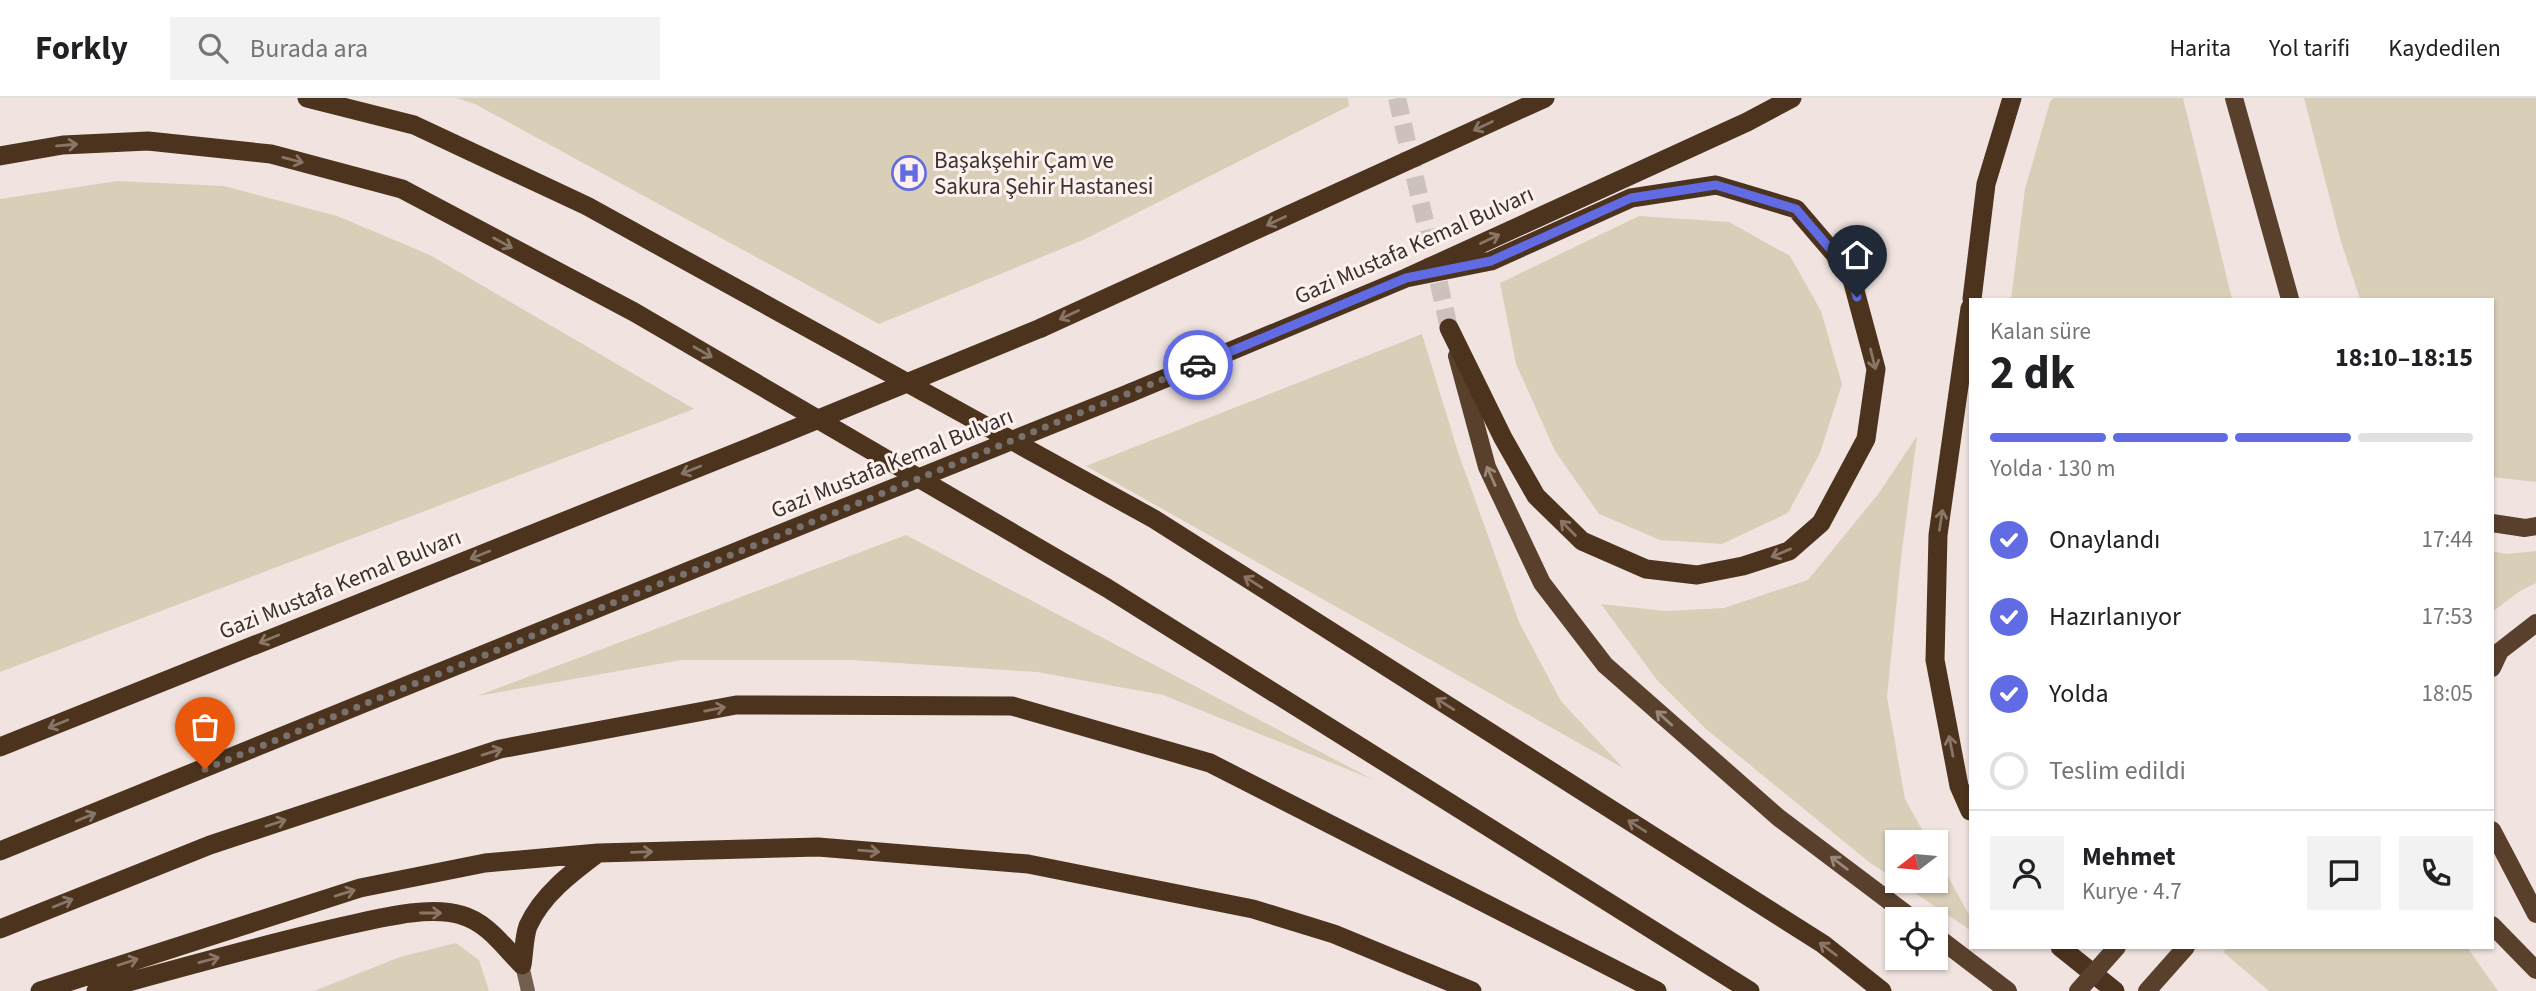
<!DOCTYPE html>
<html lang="tr">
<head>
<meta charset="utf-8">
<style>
	body { margin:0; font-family:"Source Sans 3",sans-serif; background:#f2f2f2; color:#202124; height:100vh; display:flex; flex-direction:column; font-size:26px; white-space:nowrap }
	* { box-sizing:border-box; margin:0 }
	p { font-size:23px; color:#757577 }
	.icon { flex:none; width:38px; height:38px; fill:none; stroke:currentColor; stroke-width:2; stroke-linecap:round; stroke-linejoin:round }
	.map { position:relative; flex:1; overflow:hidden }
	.drawer { position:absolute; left:1969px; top:200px; width:525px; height:651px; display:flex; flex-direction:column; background:#fff; border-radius:0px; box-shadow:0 2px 5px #0004 }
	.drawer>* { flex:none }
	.needle { width:46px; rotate:254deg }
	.buttons { position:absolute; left:1885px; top:732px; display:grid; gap:14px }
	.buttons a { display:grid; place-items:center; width:63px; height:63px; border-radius:0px; background:#fff; box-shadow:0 2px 5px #0004; font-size:35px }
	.pin { position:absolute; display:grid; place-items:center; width:60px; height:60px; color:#fff; margin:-72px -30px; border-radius:50% 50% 50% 0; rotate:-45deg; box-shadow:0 0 7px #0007 }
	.pin .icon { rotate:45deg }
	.courier { position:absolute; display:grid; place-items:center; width:70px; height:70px; margin:-35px; border:5px solid #616ce4; border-radius:50%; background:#fff; color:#222; box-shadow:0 2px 9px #0007 }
	.summary em { font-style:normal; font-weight:700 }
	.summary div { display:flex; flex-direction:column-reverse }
	.summary { display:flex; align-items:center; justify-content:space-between; height:119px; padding:0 21px }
	h1 { font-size:46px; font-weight:700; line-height:52px }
	.bar { display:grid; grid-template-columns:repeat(4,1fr); gap:10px 7px; align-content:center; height:84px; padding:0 21px }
	.bar i { height:9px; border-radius:5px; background:#e0e0e0 }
	.bar .selected { background:#616ce4 }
	.bar p { grid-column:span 4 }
	.line { display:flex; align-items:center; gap:18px; padding:0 21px; border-top:2px solid #e0e0e0 }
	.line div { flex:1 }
	.round { display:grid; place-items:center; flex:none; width:74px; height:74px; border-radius:0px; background:#f2f2f2 }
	ol { padding:0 21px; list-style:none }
	li { display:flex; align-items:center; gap:21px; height:77px }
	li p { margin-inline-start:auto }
	li .icon { padding:7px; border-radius:50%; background:#616ce4; color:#fff; stroke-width:4 }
	li:last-child { color:#757577 }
	li i { width:38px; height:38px; border:4px solid #e0e0e0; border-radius:50% }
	header { display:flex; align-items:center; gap:42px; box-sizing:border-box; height:98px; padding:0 35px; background:#fff; border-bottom:2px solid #e0e0e0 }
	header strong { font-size:33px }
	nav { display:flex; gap:38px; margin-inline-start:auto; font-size:24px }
	.search { width:490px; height:63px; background:#f2f2f2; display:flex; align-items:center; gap:18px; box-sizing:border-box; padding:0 24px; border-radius:0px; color:#757577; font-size:26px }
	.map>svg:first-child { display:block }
	.green { fill:#d9ceb8 }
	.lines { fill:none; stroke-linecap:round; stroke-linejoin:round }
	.primary-tunnel { stroke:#ccc1bd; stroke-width:18; stroke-dasharray:18 9; stroke-linecap:butt }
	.secondary { stroke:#735f4e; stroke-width:14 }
	.primary { stroke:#58402c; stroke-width:18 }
	.trunk { stroke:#4c331e; stroke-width:19 }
	.primary-bridge { stroke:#58402c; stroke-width:18 }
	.trunk-bridge { stroke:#4c331e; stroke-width:19 }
	.oneway { stroke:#8a7666 }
	.oneway2 { stroke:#9a8779 }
	.done { stroke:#79716e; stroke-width:7; stroke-dasharray:0 12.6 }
	.route { stroke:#616ce4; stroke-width:9 }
	.labels { text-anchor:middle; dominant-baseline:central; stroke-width:6; stroke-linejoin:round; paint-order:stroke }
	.poi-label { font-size:23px; fill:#383331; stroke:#fef1ed; text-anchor:start }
	.street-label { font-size:23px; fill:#383331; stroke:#fef1ed }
</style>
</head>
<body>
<header>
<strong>Forkly</strong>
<div class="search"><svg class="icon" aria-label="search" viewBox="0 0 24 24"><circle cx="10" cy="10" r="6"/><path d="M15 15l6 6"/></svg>Burada ara</div>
<nav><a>Harita</a><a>Yol tarifi</a><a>Kaydedilen</a></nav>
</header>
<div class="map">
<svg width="2536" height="893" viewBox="0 0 2536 893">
	<rect width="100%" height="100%" fill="#f1e4e0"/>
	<path class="green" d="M456,0H1348L1349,8L1083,142L879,226L475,6Z
		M2053,0H2183L2232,201H2011L2025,91L2050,4Z
		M2304,0H2536V384L2492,379V201H2360L2341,144Z
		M117,83L224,88L337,118L430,157L694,311L0,574V101Z
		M1639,118L1729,124L1790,158L1821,213L1842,286L1820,355L1788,415L1722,446L1660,442L1599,416L1555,353L1516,266L1500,185Z
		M1422,236L1458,354L1519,524L1561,603L1623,670L1086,368Z
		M1917,338L1901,460L1887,599L1905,701L1929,744H1897V782H1936V756L1970,819V832L1869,764L1706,631L1657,582L1601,506L1666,513L1724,510L1808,482L1879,395Z
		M906,437L1374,682L1163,597L1037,574L851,562H681L477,598Z
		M2492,453L2507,456L2536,453V485L2520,493L2492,514Z
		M456,845L479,862L489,893H314L400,859Z
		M2228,849H2467L2498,893H2269L2223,854Z"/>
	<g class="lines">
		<path class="primary-tunnel" d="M1397,0L1449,230"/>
		<path class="secondary" d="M522,867L528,893"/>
		<path class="primary" d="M2234,0L2290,201
			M1457,258L1487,369L1542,485L1605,567L1779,720L1913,821
			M2492,425L2525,430L2536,428
			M2492,570L2500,553L2536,525
			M2492,732L2536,816
			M2492,827L2536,872
			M1936,838L2008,893
			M2147,893L2186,849"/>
		<path class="trunk" d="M307,0L414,27L587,108L1154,421L1823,846L1882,893
			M0,58L63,47L148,43L271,56L402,91L634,214L1107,490L1750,893
			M1406,180L1491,163L1631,100L1716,87L1796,111L1850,174L1876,271L1866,341L1821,425L1789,453L1743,468L1697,477L1646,471L1582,443L1536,398L1503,340L1449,230
			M1972,201L1986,86L2012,0
			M1970,210L1938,437L1935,562L1959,688L1970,713
			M1041,230L1545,0
			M1130,295L1406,180L1747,24L1792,0
			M0,649L755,347
			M0,753L844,410
			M0,831L210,747L500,651L736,607L1012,608L1210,665L1657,893
			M2060,849L2115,893
			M522,867C524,855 524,839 528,828C542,797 571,775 598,755
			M40,893L360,790L485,765L598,755L818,749L1028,766L1253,811L1334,836L1472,893
			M96,893C179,870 261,847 344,828C377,821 428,807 461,817C487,824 504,849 522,867"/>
		<path class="primary-bridge" d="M2078,893L2117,849"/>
		<path class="trunk-bridge" d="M755,347L1041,230
			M844,410L1130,295"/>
	</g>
	<defs><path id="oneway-shaft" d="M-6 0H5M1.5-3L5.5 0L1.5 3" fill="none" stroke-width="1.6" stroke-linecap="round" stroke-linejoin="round" transform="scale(1.75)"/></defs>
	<g class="oneway">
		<use href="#oneway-shaft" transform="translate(1483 28) rotate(155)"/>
		<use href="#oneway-shaft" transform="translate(67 47) rotate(-5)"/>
		<use href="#oneway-shaft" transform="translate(293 62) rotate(15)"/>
		<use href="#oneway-shaft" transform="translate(1276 123) rotate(155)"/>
		<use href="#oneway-shaft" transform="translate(1490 141) rotate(-25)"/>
		<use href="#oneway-shaft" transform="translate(503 145) rotate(28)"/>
		<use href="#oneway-shaft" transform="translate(1069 217) rotate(155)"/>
		<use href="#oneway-shaft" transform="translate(703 254) rotate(30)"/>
		<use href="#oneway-shaft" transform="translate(1873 261) rotate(76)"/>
		<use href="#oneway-shaft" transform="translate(691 372) rotate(158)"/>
		<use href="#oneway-shaft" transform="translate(1941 422) rotate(-81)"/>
		<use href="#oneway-shaft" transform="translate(1568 430) rotate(-135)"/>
		<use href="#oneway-shaft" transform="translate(1781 455) rotate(157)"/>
		<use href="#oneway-shaft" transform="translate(480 457) rotate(158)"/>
		<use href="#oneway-shaft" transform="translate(1253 484) rotate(-148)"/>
		<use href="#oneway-shaft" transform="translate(269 541) rotate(158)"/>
		<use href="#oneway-shaft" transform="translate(1445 606) rotate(-148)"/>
		<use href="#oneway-shaft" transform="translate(715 611) rotate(-11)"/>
		<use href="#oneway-shaft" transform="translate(58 626) rotate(158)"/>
		<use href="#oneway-shaft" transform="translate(1951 648) rotate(-101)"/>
		<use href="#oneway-shaft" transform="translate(492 654) rotate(-17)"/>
		<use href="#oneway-shaft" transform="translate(86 719) rotate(-22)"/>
		<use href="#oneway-shaft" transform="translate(276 725) rotate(-18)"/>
		<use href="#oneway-shaft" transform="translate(1637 728) rotate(-148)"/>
		<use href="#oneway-shaft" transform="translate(869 753) rotate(5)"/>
		<use href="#oneway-shaft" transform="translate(642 754) rotate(-2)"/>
		<use href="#oneway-shaft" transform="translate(345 795) rotate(-17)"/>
		<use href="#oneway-shaft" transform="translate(63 805) rotate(-22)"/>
		<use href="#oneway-shaft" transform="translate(431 815)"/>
		<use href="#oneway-shaft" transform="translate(1828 851) rotate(-143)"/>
		<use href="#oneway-shaft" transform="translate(209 862) rotate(-15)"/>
		<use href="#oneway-shaft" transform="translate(128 864) rotate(-18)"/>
	</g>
	<g class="oneway2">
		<use href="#oneway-shaft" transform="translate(1491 378) rotate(-114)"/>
		<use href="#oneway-shaft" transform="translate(1664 620) rotate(-138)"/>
		<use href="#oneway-shaft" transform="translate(1839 765) rotate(-143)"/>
	</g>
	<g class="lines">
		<path class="done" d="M205,671L1198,267"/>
		<path class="route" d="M1198,267L1406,180L1491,163L1631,100L1716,87L1796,111L1850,174L1857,199"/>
	</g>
	<defs>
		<g id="hospital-ring" transform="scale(1.75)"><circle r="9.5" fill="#fef1ed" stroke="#616ce4" stroke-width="1.5"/><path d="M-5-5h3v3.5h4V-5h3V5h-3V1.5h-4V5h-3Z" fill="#616ce4"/></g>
	</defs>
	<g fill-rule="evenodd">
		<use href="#hospital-ring" x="909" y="75"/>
	</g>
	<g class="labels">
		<g class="poi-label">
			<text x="934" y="62">Başakşehir Çam ve<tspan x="934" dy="26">Sakura Şehir Hastanesi</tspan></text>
		</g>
		<g class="street-label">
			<text transform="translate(1414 147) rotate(-24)">Gazi Mustafa Kemal Bulvarı</text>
			<text transform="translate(892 365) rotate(-22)">Gazi Mustafa Kemal Bulvarı</text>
			<text transform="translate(340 486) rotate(-22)">Gazi Mustafa Kemal Bulvarı</text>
		</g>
	</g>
</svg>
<div class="buttons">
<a><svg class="needle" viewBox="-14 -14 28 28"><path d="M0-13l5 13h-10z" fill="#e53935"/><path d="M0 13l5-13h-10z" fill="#757577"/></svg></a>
<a><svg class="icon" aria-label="locate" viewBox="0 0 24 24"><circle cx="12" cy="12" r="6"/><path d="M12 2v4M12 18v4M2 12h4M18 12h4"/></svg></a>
</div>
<div class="pin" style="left:205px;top:671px;background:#ea580c"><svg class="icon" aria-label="bag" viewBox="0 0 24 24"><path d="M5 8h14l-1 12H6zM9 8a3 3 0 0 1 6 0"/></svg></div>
<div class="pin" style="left:1857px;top:199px;background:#1f2937"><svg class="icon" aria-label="home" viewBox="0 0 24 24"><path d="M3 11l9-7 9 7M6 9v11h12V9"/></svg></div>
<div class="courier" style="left:1198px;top:267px"><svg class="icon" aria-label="car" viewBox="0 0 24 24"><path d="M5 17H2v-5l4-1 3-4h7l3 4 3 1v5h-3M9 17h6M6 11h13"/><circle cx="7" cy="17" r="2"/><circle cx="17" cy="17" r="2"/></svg></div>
<section class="drawer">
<div class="summary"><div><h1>2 dk</h1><p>Kalan süre</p></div><em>18:10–18:15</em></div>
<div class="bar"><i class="selected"></i><i class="selected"></i><i class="selected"></i><i></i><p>Yolda · 130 m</p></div>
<ol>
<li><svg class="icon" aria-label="check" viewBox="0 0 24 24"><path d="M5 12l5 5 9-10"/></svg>Onaylandı<p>17:44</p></li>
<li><svg class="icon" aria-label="check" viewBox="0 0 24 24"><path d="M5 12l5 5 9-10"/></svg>Hazırlanıyor<p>17:53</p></li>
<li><svg class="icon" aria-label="check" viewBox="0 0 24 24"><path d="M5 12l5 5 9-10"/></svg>Yolda<p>18:05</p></li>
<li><i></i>Teslim edildi</li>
</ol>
<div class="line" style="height:126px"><a class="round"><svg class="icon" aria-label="person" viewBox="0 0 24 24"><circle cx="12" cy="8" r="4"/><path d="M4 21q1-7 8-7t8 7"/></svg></a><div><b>Mehmet</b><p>Kurye · 4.7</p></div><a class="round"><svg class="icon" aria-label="chat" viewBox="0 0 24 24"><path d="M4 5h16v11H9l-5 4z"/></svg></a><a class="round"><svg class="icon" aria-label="phone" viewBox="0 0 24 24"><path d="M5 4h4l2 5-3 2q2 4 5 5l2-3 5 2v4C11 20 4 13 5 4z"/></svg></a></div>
</section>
</div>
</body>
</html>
